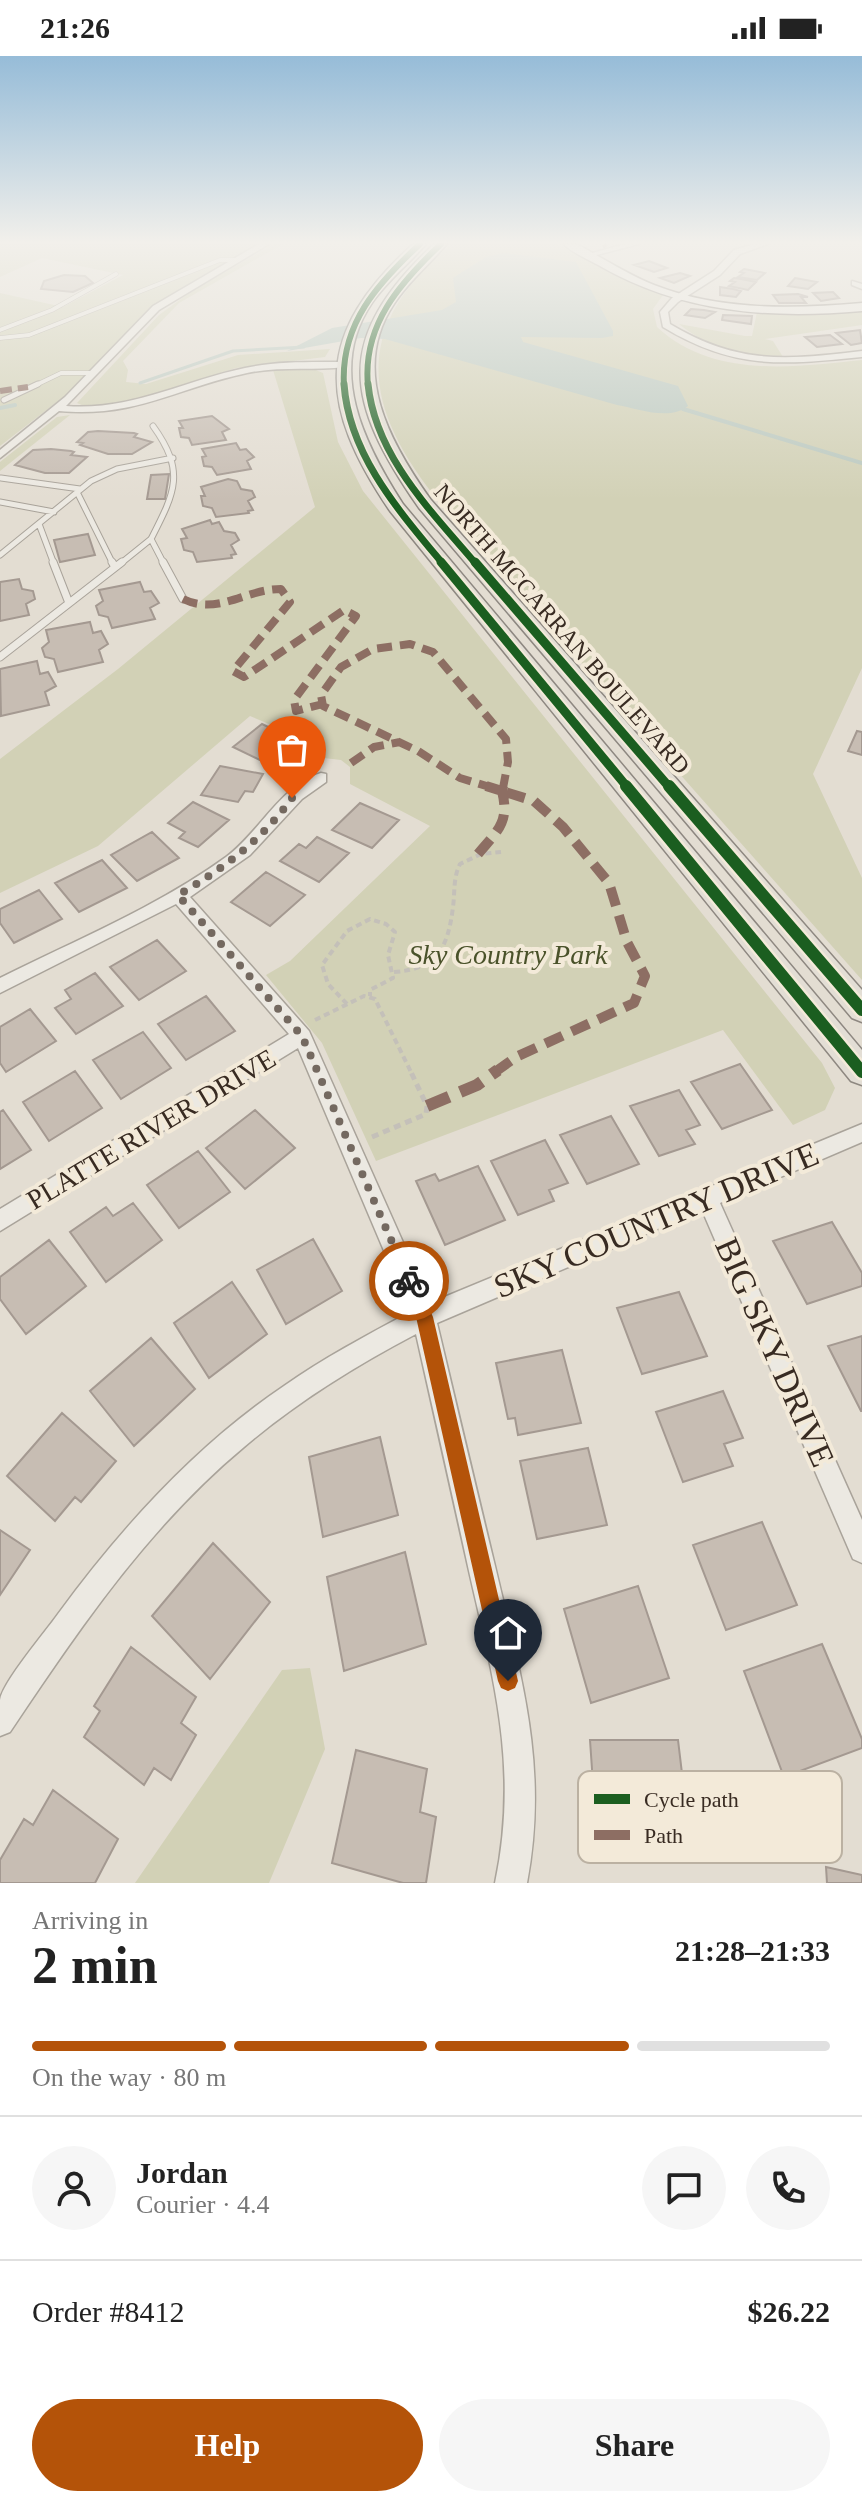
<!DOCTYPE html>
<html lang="en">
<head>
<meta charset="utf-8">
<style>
	body { margin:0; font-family:"Times New Roman",serif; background:#f6f6f6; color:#222; height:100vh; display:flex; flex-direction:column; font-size:30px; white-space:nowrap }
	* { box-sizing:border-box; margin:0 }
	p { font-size:26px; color:#767676 }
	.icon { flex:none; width:44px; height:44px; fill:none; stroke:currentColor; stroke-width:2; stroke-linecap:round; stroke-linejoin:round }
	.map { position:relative; height:1827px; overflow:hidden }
	.panel { display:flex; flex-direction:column; background:#fff; flex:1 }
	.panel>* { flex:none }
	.pin { position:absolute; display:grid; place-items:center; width:68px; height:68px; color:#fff; margin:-82px -34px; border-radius:50% 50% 50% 0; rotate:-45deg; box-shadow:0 0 8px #0007 }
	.pin .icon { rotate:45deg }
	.courier { position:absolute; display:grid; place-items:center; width:80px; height:80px; margin:-40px; border:6px solid #b45309; border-radius:50%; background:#fff; color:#222; box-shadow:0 2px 10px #0007 }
	.headline em { font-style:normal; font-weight:800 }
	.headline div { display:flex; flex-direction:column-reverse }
	.headline { display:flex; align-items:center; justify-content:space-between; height:136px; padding:0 32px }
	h1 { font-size:52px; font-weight:800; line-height:60px }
	.bar { display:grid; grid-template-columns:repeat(4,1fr); gap:12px 8px; align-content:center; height:96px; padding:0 32px }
	.bar i { height:10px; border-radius:6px; background:#e0e0e0 }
	.bar .selected { background:#b45309 }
	.bar p { grid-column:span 4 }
	.line { display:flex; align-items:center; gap:20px; padding:0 32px; border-top:2px solid #e0e0e0 }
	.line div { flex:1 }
	.round { display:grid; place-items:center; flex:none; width:84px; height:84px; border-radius:42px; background:#f6f6f6 }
	.primary-button { display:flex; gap:16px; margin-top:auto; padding:16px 32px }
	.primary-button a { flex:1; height:92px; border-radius:48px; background:#b45309; color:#fff; font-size:32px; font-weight:800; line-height:92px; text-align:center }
	.primary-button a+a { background:#f6f6f6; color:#222 }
	.status { display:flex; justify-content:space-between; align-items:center; height:56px; padding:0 40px; background:#fff; direction:ltr }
	.status svg { height:22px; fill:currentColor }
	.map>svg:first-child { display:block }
	.green { fill:#d2d1b6 }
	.water { fill:#bbc9c0 }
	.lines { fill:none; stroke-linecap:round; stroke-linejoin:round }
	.stream-far1 { stroke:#bbc9c0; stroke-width:3 }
	.stream { stroke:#bbc9c0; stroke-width:4 }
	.building { fill:#c7bdb3; stroke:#a49991; stroke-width:2 }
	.lane-far2-casing { stroke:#a9a39a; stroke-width:5 }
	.lane-far1-casing { stroke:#a9a39a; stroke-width:7 }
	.lane-casing { stroke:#a9a39a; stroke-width:9 }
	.street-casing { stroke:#a9a39a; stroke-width:3 }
	.secondary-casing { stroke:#99928a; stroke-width:3 }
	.primary-casing { stroke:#8e8881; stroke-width:3 }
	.path-far1 { stroke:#c4c0b9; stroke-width:4; stroke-dasharray:6 4; stroke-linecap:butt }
	.path { stroke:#c4c0b9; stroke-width:5; stroke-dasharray:7 5; stroke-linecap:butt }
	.lane-far2 { stroke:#ece9e2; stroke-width:4 }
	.lane-far1 { stroke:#ece9e2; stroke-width:5 }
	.lane { stroke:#ece9e2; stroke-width:7 }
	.street { fill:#ece9e2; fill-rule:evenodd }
	.secondary { fill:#ece9e2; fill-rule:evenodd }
	.primary { fill:#e3ded5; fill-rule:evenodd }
	.quiet-far4 { stroke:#8d6e63; stroke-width:5; stroke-dasharray:10 5; stroke-linecap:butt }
	.quiet-far3 { stroke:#8d6e63; stroke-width:6; stroke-dasharray:12 6; stroke-linecap:butt }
	.quiet-far2 { stroke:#8d6e63; stroke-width:8; stroke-dasharray:15 8; stroke-linecap:butt }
	.quiet-far1 { stroke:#8d6e63; stroke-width:10; stroke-dasharray:19 10; stroke-linecap:butt }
	.quiet { stroke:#8d6e63; stroke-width:12; stroke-dasharray:24 12; stroke-linecap:butt }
	.cycleway-far3-casing { stroke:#f3ead9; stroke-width:8 }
	.cycleway-far2-casing { stroke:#f3ead9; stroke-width:10 }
	.cycleway-far1-casing { stroke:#f3ead9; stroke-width:13 }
	.cycleway-casing { stroke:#f3ead9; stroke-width:17 }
	.cycleway-far3 { stroke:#1b5e20; stroke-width:6 }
	.cycleway-far2 { stroke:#1b5e20; stroke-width:7 }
	.cycleway-far1 { stroke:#1b5e20; stroke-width:9 }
	.cycleway { stroke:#1b5e20; stroke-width:12 }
	.route { fill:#b45309 }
	.done { stroke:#746960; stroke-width:8; stroke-dasharray:0 14.4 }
	.labels { text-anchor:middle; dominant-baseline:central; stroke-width:8; stroke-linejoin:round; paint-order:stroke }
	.far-street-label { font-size:24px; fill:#382b22; stroke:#f3ead9 }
	.park-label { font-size:28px; font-style:italic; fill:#4a522a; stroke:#f3ead9 }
	.street-label { font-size:28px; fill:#382b22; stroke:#f3ead9 }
	.near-street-label { font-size:34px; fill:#382b22; stroke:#f3ead9 }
	.key { fill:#f3ead9; stroke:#bbb1a2; stroke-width:2 }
	.key-label { font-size:22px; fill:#382b22 }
</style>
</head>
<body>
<div class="status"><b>21:26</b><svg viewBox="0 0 49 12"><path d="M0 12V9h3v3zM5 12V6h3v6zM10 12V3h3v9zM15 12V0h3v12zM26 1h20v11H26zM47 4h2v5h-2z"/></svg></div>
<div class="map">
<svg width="862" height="1827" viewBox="0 0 862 1827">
	<rect width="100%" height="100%" fill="#e3ddd2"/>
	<path class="green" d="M0,188H259L151,251L66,339L0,390V237L63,251L123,219L42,202L0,221Z
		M274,188H283L179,247L123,305L128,314L126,326L146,328L238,299L330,293L325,301L236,312L134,346L84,350L77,347L159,259L192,235Z
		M452,188H557L663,239L653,253L657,271C713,323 794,311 862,304V612L813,718L862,822V924L440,447C362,351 350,272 452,188Z
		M862,255V269L765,283L773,285L783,301C747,305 707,291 679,268L745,280H752L757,256L811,258Z
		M311,312L323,317L338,386L363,435L822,1007L835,1032L825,1054L793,1069L723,974L376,1105L322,987L266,919L290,905L430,770L350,728V711L341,704L315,701L307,684L250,660L98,790L0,837V703L118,613L315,451L273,314Z
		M70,359L0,415V406L57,361Z
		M310,1612L325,1693L269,1827H135L282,1614Z"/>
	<path class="water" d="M504,197L576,206L613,275V280L602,282L521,281L523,286L678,330L688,350C669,365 639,353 617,349L385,283L361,282L287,295L332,272L442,254L456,246L453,222L486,201Z"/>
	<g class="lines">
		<path class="stream-far1" d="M140,327L233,295L304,291"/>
		<path class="stream" d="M0,352L15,349
			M683,353L862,407"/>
	</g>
	<path class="building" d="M649,205L667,212L654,216L634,209Z
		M744,213L765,217L757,224L738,221L744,217L740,216Z
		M680,217L690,220L674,227L660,222Z
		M64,219L85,220L93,227L73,236L41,233L44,225Z
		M734,222L741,223L756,226L748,234L729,230L735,226L730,225Z
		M795,222L817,226L808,233L788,230Z
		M720,231L733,233L741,235L736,241L720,239Z
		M833,236L839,242L821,245L813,237Z
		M798,238L808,241H801L806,247H779L773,239Z
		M691,253L704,254L715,256L705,262L685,259Z
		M723,259L752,260L751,268L722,264Z
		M860,274L862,287L851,289L836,277Z
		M830,279L842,288L817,291L805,281Z
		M212,360L229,373L222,376L226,384L192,389L189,382L181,381L179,372H183L179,365Z
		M98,375L134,377L137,378L134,381L152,386L132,398H108L80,389L83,387L77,386L88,376Z
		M236,387L240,394L246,393L254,401L247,405L251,413L217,419L212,411L204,410L202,401L206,400L202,393Z
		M51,393L71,395L74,396L71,399L87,401L69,417H45L15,409L33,394Z
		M169,418L165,443H147L151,419Z
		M228,423L237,425L241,433L252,435L255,441L248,445L253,454L248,455L249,457L216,461L212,452L203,450L201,440H205L201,431Z
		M210,464L212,468L219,466L224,475L235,477L239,484L231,489L236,498L231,499L232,502L197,506L193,496L184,494L181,483L187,482L182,473Z
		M88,478L95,499L60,506L54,484Z
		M19,523L22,533L33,535L35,543L26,548L29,559L0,565V526Z
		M140,526L144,536L151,535L159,547L150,552L155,563L112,572L108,561L99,559L96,550L103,545L99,534Z
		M90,566L93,577L101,575L108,588L99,594L103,606L58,616L54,603L45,601L42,592L49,586L46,574Z
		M37,605L40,618L48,616L56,630L45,636L49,649L1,660L0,613Z
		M262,668L291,682L280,690L286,693L268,708L233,691Z
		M857,675L862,676V699L848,695Z
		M220,710L263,718L253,736L245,735L238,746L201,739Z
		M193,746L229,764L198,791L179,782L185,776L168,767Z
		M360,747L399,764L372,792L332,774Z
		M152,776L179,802L137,825L111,799Z
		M317,781L349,797L319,826L280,805L299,788L306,792Z
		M102,804L127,832L79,856L55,827Z
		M266,816L305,839L270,870L231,846Z
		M39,834L62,863L14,887L0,867V853Z
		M157,884L186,915L139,944L110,911Z
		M95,917L123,950L76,978L55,952L71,943L65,934Z
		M206,940L235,975L186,1004L158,968Z
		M30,953L56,985L6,1016L0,1007V971Z
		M143,976L171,1012L121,1043L93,1004Z
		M740,1008L772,1054L722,1073L691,1026Z
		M75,1015L102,1052L49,1085L23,1046Z
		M679,1034L700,1069L686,1074L695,1088L659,1100L630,1050Z
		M3,1054L31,1094L0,1113V1056Z
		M255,1054L295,1092L245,1133L206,1092Z
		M611,1060L639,1108L587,1128L560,1079Z
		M545,1084L568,1127L549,1134L554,1145L518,1159L491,1105Z
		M198,1095L230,1136L179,1172L147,1129Z
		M478,1110L505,1164L445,1189L416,1125L435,1118L439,1125Z
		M133,1147L162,1184L106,1226L70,1176L106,1151L113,1160Z
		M832,1166L862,1217V1230L807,1248L773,1185Z
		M313,1183L342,1235L286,1268L257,1214Z
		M49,1184L86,1230L26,1278L0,1243V1221Z
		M232,1226L267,1278L209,1322L174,1267Z
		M679,1236L707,1300L642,1318L617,1252Z
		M862,1280V1355H861L828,1290Z
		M151,1282L195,1333L134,1390L90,1335Z
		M562,1294L581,1367L518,1379L515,1362L508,1363L496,1307Z
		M723,1335L743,1382L724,1388L733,1410L683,1426L656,1356Z
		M62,1357L116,1405L81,1446L75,1441L55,1465L7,1420Z
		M380,1381L398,1459L323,1481L309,1401Z
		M588,1392L607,1469L537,1483L520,1405Z
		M762,1466L797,1549L726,1574L693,1489Z
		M0,1474L30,1494L0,1539Z
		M213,1487L270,1546L210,1623L152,1560Z
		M405,1496L426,1588L344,1615L327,1521Z
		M638,1530L669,1622L591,1647L564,1553Z
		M822,1588L862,1683V1692L784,1721L744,1615Z
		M131,1591L196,1641L181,1667L196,1679L171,1724L154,1712L144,1729L84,1681L100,1655L94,1650Z
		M590,1684H678L692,1801L598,1800Z
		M356,1694L427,1713L420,1756L436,1761L426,1827H403L332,1807Z
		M53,1734L118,1783L95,1827H0V1804L24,1763L33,1769Z
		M826,1811L862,1819V1827H827Z"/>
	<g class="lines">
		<g class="lane-far2-casing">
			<path id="lane-far2" d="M0,274L52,254L116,218
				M0,282L29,279L220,204H237
				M34,330L61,317H93"/>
		</g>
		<g class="lane-far1-casing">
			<path id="lane-far1" d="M4,344L38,328
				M153,370C186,416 175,436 151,483L164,508
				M1,422L80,433
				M77,436L113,508
				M0,446L54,456
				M39,468L54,508
				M0,499L91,425L117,413L173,402
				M120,508L151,483"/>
		</g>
		<g class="lane-casing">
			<path id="lane" d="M53,506L69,547
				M112,506L115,511
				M163,506L183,543
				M0,601L122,506"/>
		</g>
		<g class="street-casing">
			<path id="street" d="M259,188H269L159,254L66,350C131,355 183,325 245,312C277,305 310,306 343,306L348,309L346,311C313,315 280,310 247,317C176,332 137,362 59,355L0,402V394L65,341L153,250Z
				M625,188H639L589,201L585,199Z
				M755,188H768L740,198L720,219L678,246L668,256L670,268C739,309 785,304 862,295V301C782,309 734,314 663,271L660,256L672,242L714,215L734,194Z
				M852,225L862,228V233L852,229Z
				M321,717L326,718V726L302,743L250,799L190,841L309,975L430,1247L862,1068V1086L720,1147L862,1464V1507L853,1503L702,1154L437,1267C456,1348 475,1429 495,1510C521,1621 549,1711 527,1827H495C519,1713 494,1625 469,1515C452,1436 434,1357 416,1278C355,1310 297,1346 244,1391C149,1470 78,1574 10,1676L0,1680C0,1669 0,1655 0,1644C2,1627 46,1575 58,1558C121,1472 195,1390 284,1330C324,1302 367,1279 410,1256L298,992L0,1175V1153L289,978L176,848L0,937V922C76,884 157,851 226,801C259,777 281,729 321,717Z"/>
		</g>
		<g class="secondary-casing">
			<path id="secondary" d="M563,188H577C602,202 627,218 654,229C720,255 792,253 862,247V255C769,263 682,257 600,210C587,203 573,197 563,188Z"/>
		</g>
		<g class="primary-casing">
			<path id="primary" d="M413,188H426C408,209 387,225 372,247C326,314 365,389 403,448L862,994V1029L851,1025L390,455C317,347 314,278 413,188Z
				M434,188H447C429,209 409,225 394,248C349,315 391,388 431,444L862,934V966L852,962L419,452C344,344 333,283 434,188Z"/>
		</g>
		<path class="path-far1" d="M394,916C437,913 448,892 453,851C455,836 453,822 460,808L481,798L501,796
			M347,948L328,928L322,909L347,875L370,863L386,868L395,876L388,899L393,922L370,934V940
			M315,964L364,940L375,943L411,1016"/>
		<path class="path" d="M372,1081L426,1058L427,1050L410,1014"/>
		<use href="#lane-far2" class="lane-far2"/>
		<use href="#lane-far1" class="lane-far1"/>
		<use href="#lane" class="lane"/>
		<use href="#street" class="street"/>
		<use href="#secondary" class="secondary"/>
		<use href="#primary" class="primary"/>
		<path class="quiet-far4" d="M604,188L606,191"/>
		<path class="quiet-far3" d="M0,335L28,331"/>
		<path class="quiet-far2" d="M183,543C218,560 245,533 281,533L290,546L233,615L244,621L344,554L356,560L294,644L296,655L323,648
			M351,707L374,691L400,686
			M493,732L460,722L418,695L323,650L321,639L341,611L373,593L410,588L433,596L506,683L508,706L503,732"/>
		<path class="quiet-far1" d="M486,730L502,735
			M502,735L503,730
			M478,798C497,775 510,767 502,735
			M495,1016L516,1001L634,947L645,920L627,886L609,827L563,771L534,745L502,735"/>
		<path class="quiet" d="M427,1050L477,1029L498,1014"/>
		<g class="cycleway-far3-casing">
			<path id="cycleway-far3" d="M344,330C340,268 378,227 420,188
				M368,330C362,269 400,227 441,188"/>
		</g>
		<g class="cycleway-far2-casing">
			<path id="cycleway-far2" d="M344,328C349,399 399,455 443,508
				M368,328C375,400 432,456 476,508"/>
		</g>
		<g class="cycleway-far1-casing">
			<path id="cycleway-far1" d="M441,506L628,732
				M475,506L670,732"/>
		</g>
		<g class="cycleway-casing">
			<path id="cycleway" d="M626,730L862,1016
				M669,730L862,954"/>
		</g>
		<use href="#cycleway-far3" class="cycleway-far3"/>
		<use href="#cycleway-far2" class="cycleway-far2"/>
		<use href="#cycleway-far1" class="cycleway-far1"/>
		<use href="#cycleway" class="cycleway"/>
	</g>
	<linearGradient id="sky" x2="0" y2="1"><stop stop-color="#96bcd8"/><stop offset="0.42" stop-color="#f2f0eb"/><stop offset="1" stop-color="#f2f0eb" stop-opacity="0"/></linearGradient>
	<rect width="862" height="444" fill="url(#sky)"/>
	<path class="route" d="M409,1217L415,1220L433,1261L518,1625L515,1632L508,1635L501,1632L498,1625L416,1261L401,1225Z"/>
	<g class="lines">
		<path class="done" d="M292,742C261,785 223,813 178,839L302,980L409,1225"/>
	</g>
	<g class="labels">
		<g class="far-street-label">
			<text transform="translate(562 573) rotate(49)">NORTH MCCARRAN BOULEVARD</text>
		</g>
		<g class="park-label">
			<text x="508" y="898">Sky Country Park</text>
		</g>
		<g class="street-label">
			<text transform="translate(151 1073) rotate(-31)">PLATTE RIVER DRIVE</text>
		</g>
		<g class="near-street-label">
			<text transform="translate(656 1164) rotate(-23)">SKY COUNTRY DRIVE</text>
			<text transform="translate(775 1296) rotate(66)">BIG SKY DRIVE</text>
		</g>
	</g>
	<rect x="578" y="1715" width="264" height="92" rx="12" class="key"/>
	<rect x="594" y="1738" width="36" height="10" fill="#1b5e20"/>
	<rect x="594" y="1774" width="36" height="10" fill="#8d6e63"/>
	<g class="key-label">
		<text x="644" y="1751">Cycle path</text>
		<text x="644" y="1787">Path</text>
	</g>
</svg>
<div class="pin" style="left:292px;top:742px;background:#ea580c"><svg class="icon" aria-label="bag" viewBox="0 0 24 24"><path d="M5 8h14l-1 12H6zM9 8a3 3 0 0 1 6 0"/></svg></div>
<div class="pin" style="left:508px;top:1625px;background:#1f2937"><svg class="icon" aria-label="home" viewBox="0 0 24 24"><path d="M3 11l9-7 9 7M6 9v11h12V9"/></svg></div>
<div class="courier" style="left:409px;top:1225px"><svg class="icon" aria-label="bike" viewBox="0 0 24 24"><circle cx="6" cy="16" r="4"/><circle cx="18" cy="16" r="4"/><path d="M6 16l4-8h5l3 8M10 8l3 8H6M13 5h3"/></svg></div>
</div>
<section class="panel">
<div class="headline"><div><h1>2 min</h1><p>Arriving in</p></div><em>21:28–21:33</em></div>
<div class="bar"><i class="selected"></i><i class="selected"></i><i class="selected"></i><i></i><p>On the way · 80 m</p></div>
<div class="line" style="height:144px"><a class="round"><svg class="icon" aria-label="person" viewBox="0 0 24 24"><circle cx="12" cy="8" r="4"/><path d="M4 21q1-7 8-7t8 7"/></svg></a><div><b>Jordan</b><p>Courier · 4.4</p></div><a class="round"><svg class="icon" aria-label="chat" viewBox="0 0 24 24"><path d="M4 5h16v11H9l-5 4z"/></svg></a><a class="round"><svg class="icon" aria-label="phone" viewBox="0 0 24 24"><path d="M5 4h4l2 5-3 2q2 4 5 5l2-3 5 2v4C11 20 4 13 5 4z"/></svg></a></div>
<div class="line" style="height:104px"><div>Order #8412</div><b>$26.22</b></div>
<div class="primary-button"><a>Help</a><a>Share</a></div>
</section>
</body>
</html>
